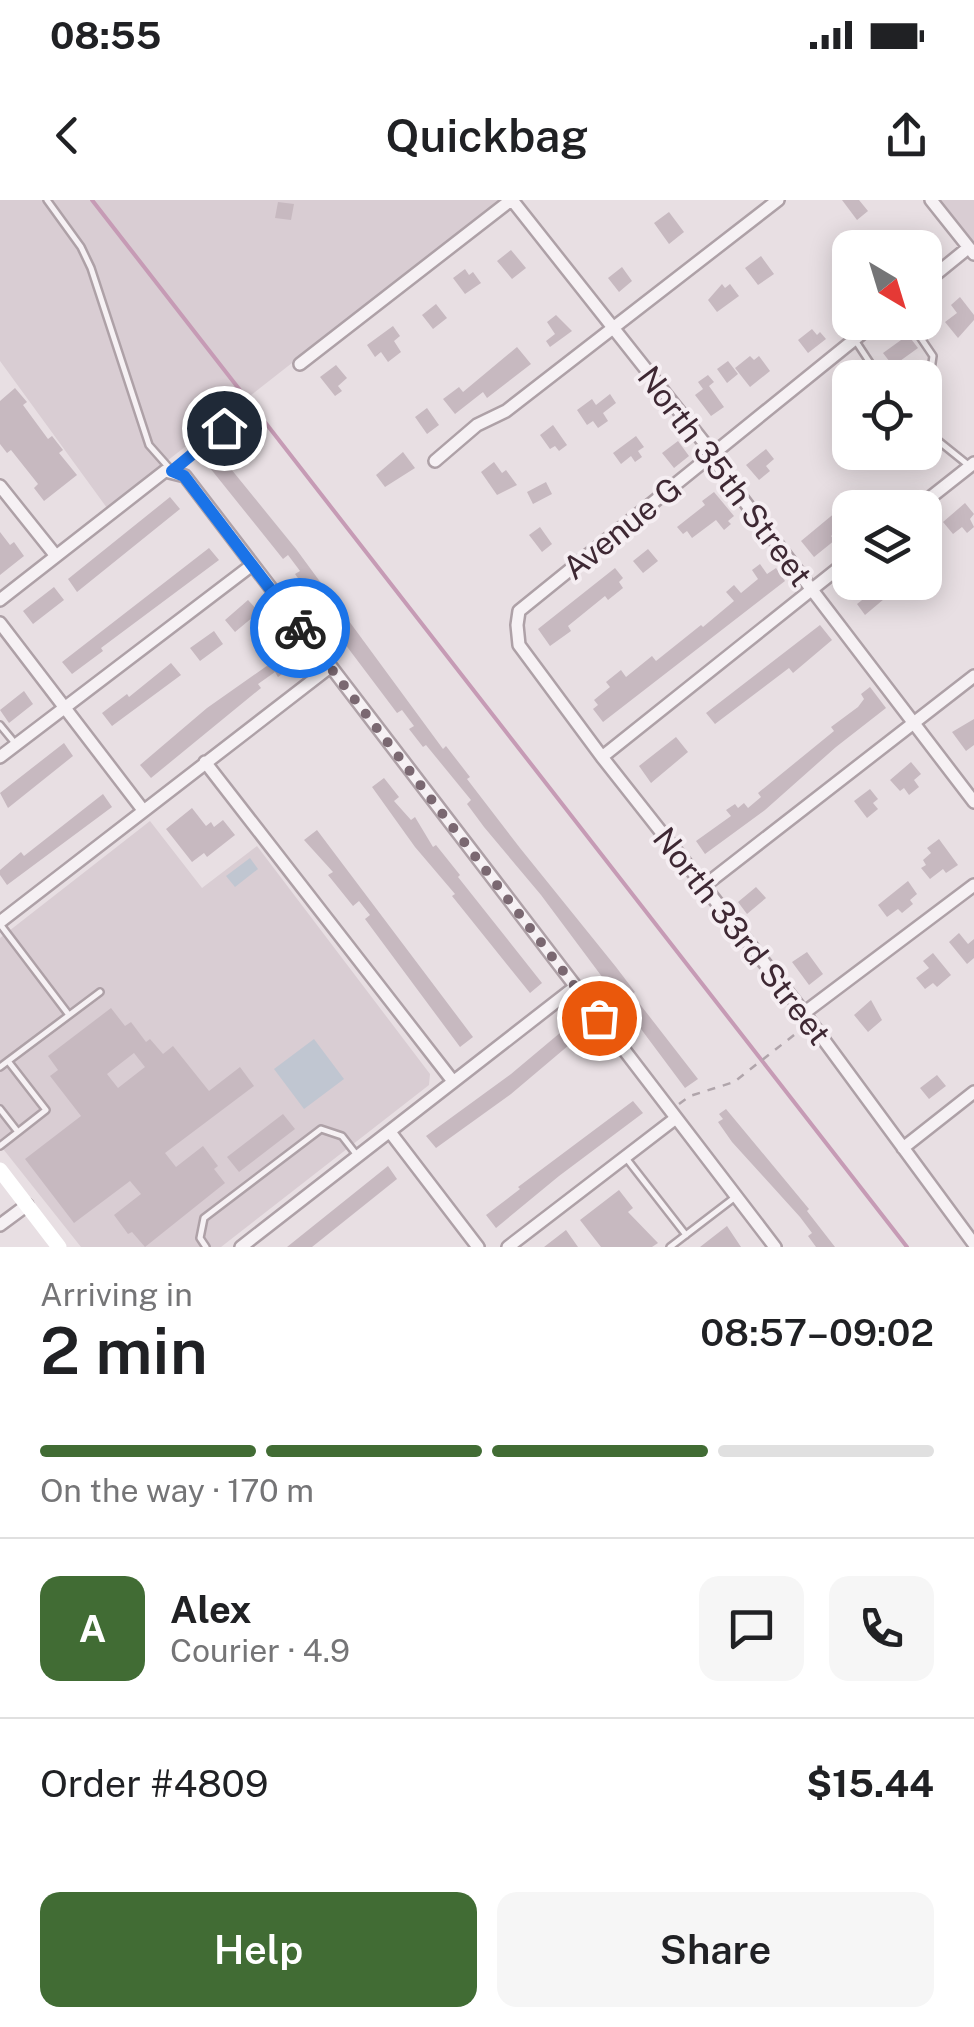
<!DOCTYPE html>
<html lang="en">
<head>
<meta charset="utf-8">
<style>
	body { margin:0; font-family:"Public Sans",sans-serif; background:#f6f6f6; color:#202124; height:100vh; display:flex; flex-direction:column; font-size:38px; white-space:nowrap }
	* { box-sizing:border-box; margin:0 }
	p { font-size:32px; color:#757577 }
	.icon { flex:none; width:55px; height:55px; fill:none; stroke:currentColor; stroke-width:2; stroke-linecap:round; stroke-linejoin:round }
	.map { position:relative; height:1047px; overflow:hidden }
	.details { display:flex; flex-direction:column; background:#fff; flex:1 }
	.details>* { flex:none }
	.needle { width:65px; rotate:142deg }
	.buttons { position:absolute; left:832px; top:30px; display:grid; gap:20px }
	.buttons a { display:grid; place-items:center; width:110px; height:110px; border-radius:20px; background:#fff; box-shadow:0 5px 25px #0003; font-size:50px }
	.pin { position:absolute; display:grid; place-items:center; width:85px; height:85px; color:#fff; margin:-42px; border:5px solid #fff; border-radius:50%; box-shadow:0 2px 10px #0007 }
	.courier { position:absolute; display:grid; place-items:center; width:100px; height:100px; margin:-50px; border:8px solid #1a73e8; border-radius:50%; background:#fff; color:#222; box-shadow:0 2px 12px #0007 }
	.summary em { font-style:normal; font-weight:600 }
	.summary div { display:flex; flex-direction:column-reverse }
	.summary { display:flex; align-items:center; justify-content:space-between; height:170px; padding:0 40px }
	h1 { font-size:65px; font-weight:600; line-height:75px }
	.bar { display:grid; grid-template-columns:repeat(4,1fr); gap:15px 10px; align-content:center; height:120px; padding:0 40px }
	.bar i { height:12px; border-radius:8px; background:#e0e0e0 }
	.bar .current { background:#416c34 }
	.bar p { grid-column:span 4 }
	.line { display:flex; align-items:center; gap:25px; padding:0 40px; border-top:2px solid #e0e0e0 }
	.line div { flex:1 }
	.round { display:grid; place-items:center; flex:none; width:105px; height:105px; border-radius:20px; background:#f6f6f6 }
	.action { display:flex; gap:20px; margin-top:auto; padding:20px 40px }
	.action a { flex:1; height:115px; border-radius:20px; background:#416c34; color:#fff; font-size:40px; font-weight:600; line-height:115px; text-align:center }
	.action a+a { background:#f6f6f6; color:#202124 }
	.status { display:flex; justify-content:space-between; align-items:center; height:70px; padding:0 50px; background:#fff; direction:ltr }
	.status svg { height:28px; fill:currentColor }
	header { display:flex; justify-content:space-between; align-items:center; height:130px; padding:0 40px; background:#fff; font-size:45px; font-weight:600 }
	.map>svg:first-child { display:block }
	.built { fill:#d9cdd3 }
	.green { fill:#c0c6d1 }
	.lines { fill:none; stroke-linecap:round; stroke-linejoin:round }
	.stream { stroke:#c69bb5; stroke-width:4 }
	.building { fill:#c7b9c0; fill-rule:evenodd }
	.lane-casing { stroke:#aea1a7; stroke-width:10 }
	.street-casing { stroke:#aea1a7; stroke-width:16 }
	.path { stroke:#b0a5ab; stroke-width:2.5; stroke-dasharray:8 8; stroke-linecap:butt }
	.lane { stroke:#f6f1f4; stroke-width:5 }
	.street { stroke:#f6f1f4; stroke-width:11 }
	.secondary { stroke:#fff; stroke-width:15 }
	.done { stroke:#7a6871; stroke-width:10; stroke-dasharray:0 18 }
	.route { stroke:#1a73e8; stroke-width:12 }
	.labels { text-anchor:middle; dominant-baseline:central; stroke-width:8; stroke-linejoin:round; paint-order:stroke }
	.street-label { font-size:32px; fill:#3e2833; stroke:#f5eef2 }
</style>
</head>
<body>
<div class="status"><b>08:55</b><svg viewBox="0 0 49 12"><path d="M0 12V9h3v3zM5 12V6h3v6zM10 12V3h3v9zM15 12V0h3v12zM26 1h20v11H26zM47 4h2v5h-2z"/></svg></div>
<header><svg class="icon" aria-label="back" viewBox="0 0 24 24"><path d="M15 5l-7 7 7 7"/></svg>Quickbag<svg class="icon" aria-label="share" viewBox="0 0 24 24"><path d="M12 15V3M7 8l5-5 5 5M5 13v7h14v-7"/></svg></header>
<div class="map">
<svg width="974" height="1047" viewBox="0 0 974 1047">
	<rect width="100%" height="100%" fill="#e8dfe3"/>
	<path class="built" d="M0,0H500L107,308L0,161Z
		M938,0H974V47Z
		M150,621L202,688L257,646L430,874L429,885L221,1047H81L0,945V738Z"/>
	<path class="green" d="M250,658L258,669L235,687L226,676Z
		M314,839L344,879L304,909L274,869Z"/>
	<g class="lines">
		<path class="stream" d="M92,0L907,1047"/>
	</g>
	<path class="building" d="M842,0H859L868,11L857,20Z
		M278,2L294,4L291,20L275,18Z
		M669,12L684,32L669,44L654,23Z
		M511,50L526,68L512,79L497,61Z
		M761,56L774,74L758,85L745,68Z
		M622,67L632,81L619,92L608,78Z
		M465,69L469,75L473,72L481,83L465,94L453,78Z
		M722,84L725,88L730,84L739,96L717,112L708,100Z
		M960,97L974,115V120L958,138L945,122L957,113L951,105Z
		M436,104L447,118L433,129L422,115Z
		M556,115L572,131L550,147L546,141L555,134L547,122Z
		M393,126L400,136L394,141L401,152L388,162L381,152L375,157L367,145Z
		M812,129L817,135L820,132L826,139L808,153L798,140Z
		M908,135L918,148L893,166L883,153Z
		M517,147L531,164L487,198L483,192L455,214L443,199L459,187L463,192Z
		M750,156L754,160L759,156L770,171L750,187L735,168Z
		M728,161L738,174L727,183L717,169Z
		M336,165L347,178L338,186L342,191L335,196L320,177Z
		M708,175L714,182L709,186L724,207L711,216L695,195L703,189L698,182Z
		M15,188L27,202L23,205L48,239L52,236L63,250L59,253L77,275L44,301L34,288L38,284L11,250L7,253L0,244V201Z
		M610,194L616,203L603,213L608,221L598,228L593,221L587,225L577,210L592,199L596,205Z
		M427,208L439,225L427,234L415,217Z
		M553,225L567,245L559,251L555,246L550,249L540,235Z
		M636,236L644,247L638,251L642,257L635,262L631,256L621,264L613,253Z
		M678,241L689,256L674,268L662,253Z
		M766,249L774,259L766,266L770,271L759,280L746,265Z
		M403,252L415,268L385,287L376,275Z
		M218,253L296,349L443,549L446,546L470,577L467,579L520,648L616,767L635,792L632,794L698,879L685,888L541,695L484,627L467,604L471,600L426,545L423,547L409,529L414,526L402,510L397,513L348,448L295,374L300,371L288,355L283,359L206,263Z
		M494,262L502,273L506,270L517,285L497,295L481,272Z
		M546,282L552,294L533,304L527,292Z
		M714,292L734,316L728,321L731,324L724,330L716,320L692,338L687,331L683,334L677,327L705,305L702,301Z
		M847,294L858,308H850V321L831,336L835,340L814,357L801,341L842,307L838,302Z
		M170,297L180,309L77,392L68,379Z
		M965,303L974,314L970,319L974,327L967,333L962,327L953,334L943,322Z
		M540,327L552,344L542,352L529,335Z
		M0,332L10,345L14,342L24,356L0,375Z
		M209,348L219,360L101,448L103,451L72,474L62,462Z
		M648,349L658,361L643,373L633,361Z
		M760,364L767,374L776,368L785,381L603,522L593,509L598,505L594,500L610,487L606,482L621,470L626,477L652,456L656,461L701,425L703,427L734,401L726,392L734,385L741,393L758,379L752,370Z
		M615,368L623,378L619,382L623,388L608,400L605,396L568,426L571,431L550,446L538,429Z
		M885,382L890,389L882,396L884,399L865,415L857,404Z
		M54,387L64,400L33,424L23,411Z
		M248,400L259,412L235,432L225,420Z
		M820,425L832,440L793,473L789,468L715,524L706,513Z
		M214,431L223,444L200,461L190,448Z
		M288,451L297,463L278,477L275,472L258,484L261,488L151,578L140,565L207,508Z
		M171,463L181,475L112,526L102,513L127,494L129,497Z
		M870,487L886,508L836,547L765,610L705,654L696,641L731,616L726,610L735,604L738,608L744,603L748,608L761,597L758,593L834,531L831,527L858,507L864,499L861,494Z
		M24,491L33,504L9,523L0,510Z
		M974,519V545L966,551L952,532Z
		M676,537L688,552L651,583L639,566Z
		M64,543L73,556L8,608L0,593Z
		M911,562L921,574L914,580L919,587L909,595L904,588L900,591L890,580Z
		M384,578L399,597L394,601L411,620L415,617L433,647L436,645L460,675L458,677L542,783L530,793L452,696L455,694L415,647L372,587Z
		M870,589L878,599L873,603L878,609L867,618L854,601Z
		M103,594L112,607L7,685L0,675V670L21,652L24,656Z
		M192,608L206,626L211,622L214,627L223,620L235,635L207,657L204,653L192,662L166,629Z
		M317,630L473,837L460,847L365,719L370,715L359,701L353,706L328,675L333,672L304,640Z
		M939,639L958,665L946,673L943,669L930,679L921,668L926,665L923,660L931,653L927,648Z
		M908,681L917,694L910,700L913,704L902,713L898,709L887,717L878,705Z
		M756,687L766,698L747,714L738,702Z
		M959,733L968,744L974,739V758L967,764L949,742Z
		M807,752L823,774L809,785L792,762Z
		M933,753L951,775L937,787L933,783L925,789L916,778L929,768L923,761Z
		M871,800L882,820L868,832L854,815Z
		M111,808L125,826L131,822L146,842L150,839L163,854L173,846L209,891L240,867L254,886L165,953L176,967L203,946L218,966L214,969L225,983L145,1047L132,1032L128,1034L114,1015L141,994L130,981L74,1023L25,959L81,916L50,876L58,870L48,856ZM134,853L145,867L118,888L107,874Z
		M573,822L582,834L511,894L436,948L426,936L511,874Z
		M937,875L946,886L929,899L920,888Z
		M633,901L643,913L559,976L496,1028L486,1015L520,989L518,987Z
		M726,909L809,1009L807,1011L835,1047H816L808,1036L812,1033L800,1017L732,942L718,922L723,919L719,914Z
		M283,914L295,929L239,972L227,957Z
		M388,966L397,979L312,1047H287Z
		M619,990L633,1008L628,1012L658,1043L652,1047H601L580,1020Z
		M727,1026L741,1047H700Z
		M566,1030L578,1047H544Z"/>
	<g class="lines">
		<g class="lane-casing">
			<path id="lane" d="M47,0L81,47L91,68L149,245L172,271L224,228
				M910,122L933,156L931,170L925,178
				M855,140L880,178
				M925,225L931,235L967,264
				M0,525L14,542
				M0,724L69,815
				M0,867L100,792
				M0,909L18,932L46,910L8,861
				M0,946L18,932
				M626,958L686,1035
				M206,1047L200,1038L204,1018L321,929L342,936L356,954
				M670,1047L734,998"/>
		</g>
		<g class="street-casing">
			<path id="street" d="M512,0L713,254L722,272L974,602
				M931,0L974,54
				M925,83L968,48
				M876,122L519,411L517,425L519,445L602,557L804,813L974,1044
				M300,164L511,0
				M435,261L477,225L506,211L778,0
				M0,286L56,356
				M917,308L974,263
				M0,400L165,271L185,276L775,1047
				M0,423L143,610
				M0,557L252,365
				M602,557L850,359
				M205,562L452,880
				M704,686L974,476
				M0,722L330,467
				M804,813L974,685
				M390,932L478,1047
				M903,948L974,892
				M0,1025L27,1005
				M241,1047L575,787
				M508,1047L676,918"/>
		</g>
		<path class="path" d="M679,904L690,896L734,882L803,828"/>
		<use href="#lane" class="lane"/>
		<use href="#street" class="street"/>
		<path class="secondary" d="M0,970L59,1047"/>
	</g>
	<g class="lines">
		<path class="done" d="M300,428L599,818"/>
		<path class="route" d="M224,228L172,271L184,276L300,428"/>
	</g>
	<g class="labels">
		<g class="street-label">
			<text transform="translate(725 276) rotate(53)">North 35th Street</text>
			<text transform="translate(622 328) rotate(-39)">Avenue G</text>
			<text transform="translate(742 736) rotate(52)">North 33rd Street</text>
		</g>
	</g>
</svg>
<div class="buttons">
<a><svg class="needle" viewBox="-14 -14 28 28"><path d="M0-13l5 13h-10z" fill="#e53935"/><path d="M0 13l5-13h-10z" fill="#757577"/></svg></a>
<a><svg class="icon" aria-label="locate" viewBox="0 0 24 24"><circle cx="12" cy="12" r="6"/><path d="M12 2v4M12 18v4M2 12h4M18 12h4"/></svg></a>
<a><svg class="icon" aria-label="layers" viewBox="0 0 24 24"><path d="M12 4l9 5-9 5-9-5zM3 14l9 5 9-5"/></svg></a>
</div>
<div class="pin" style="left:599px;top:818px;background:#ea580c"><svg class="icon" aria-label="bag" viewBox="0 0 24 24"><path d="M5 8h14l-1 12H6zM9 8a3 3 0 0 1 6 0"/></svg></div>
<div class="pin" style="left:224px;top:228px;background:#1f2937"><svg class="icon" aria-label="home" viewBox="0 0 24 24"><path d="M3 11l9-7 9 7M6 9v11h12V9"/></svg></div>
<div class="courier" style="left:300px;top:428px"><svg class="icon" aria-label="bike" viewBox="0 0 24 24"><circle cx="6" cy="16" r="4"/><circle cx="18" cy="16" r="4"/><path d="M6 16l4-8h5l3 8M10 8l3 8H6M13 5h3"/></svg></div>
</div>
<section class="details">
<div class="summary"><div><h1>2 min</h1><p>Arriving in</p></div><em>08:57–09:02</em></div>
<div class="bar"><i class="current"></i><i class="current"></i><i class="current"></i><i></i><p>On the way · 170 m</p></div>
<div class="line" style="height:180px"><b class="round" style="background:#416c34;color:#fff">A</b><div><b>Alex</b><p>Courier · 4.9</p></div><a class="round"><svg class="icon" aria-label="chat" viewBox="0 0 24 24"><path d="M4 5h16v11H9l-5 4z"/></svg></a><a class="round"><svg class="icon" aria-label="phone" viewBox="0 0 24 24"><path d="M5 4h4l2 5-3 2q2 4 5 5l2-3 5 2v4C11 20 4 13 5 4z"/></svg></a></div>
<div class="line" style="height:130px"><div>Order #4809</div><b>$15.44</b></div>
<div class="action"><a>Help</a><a>Share</a></div>
</section>
</body>
</html>
